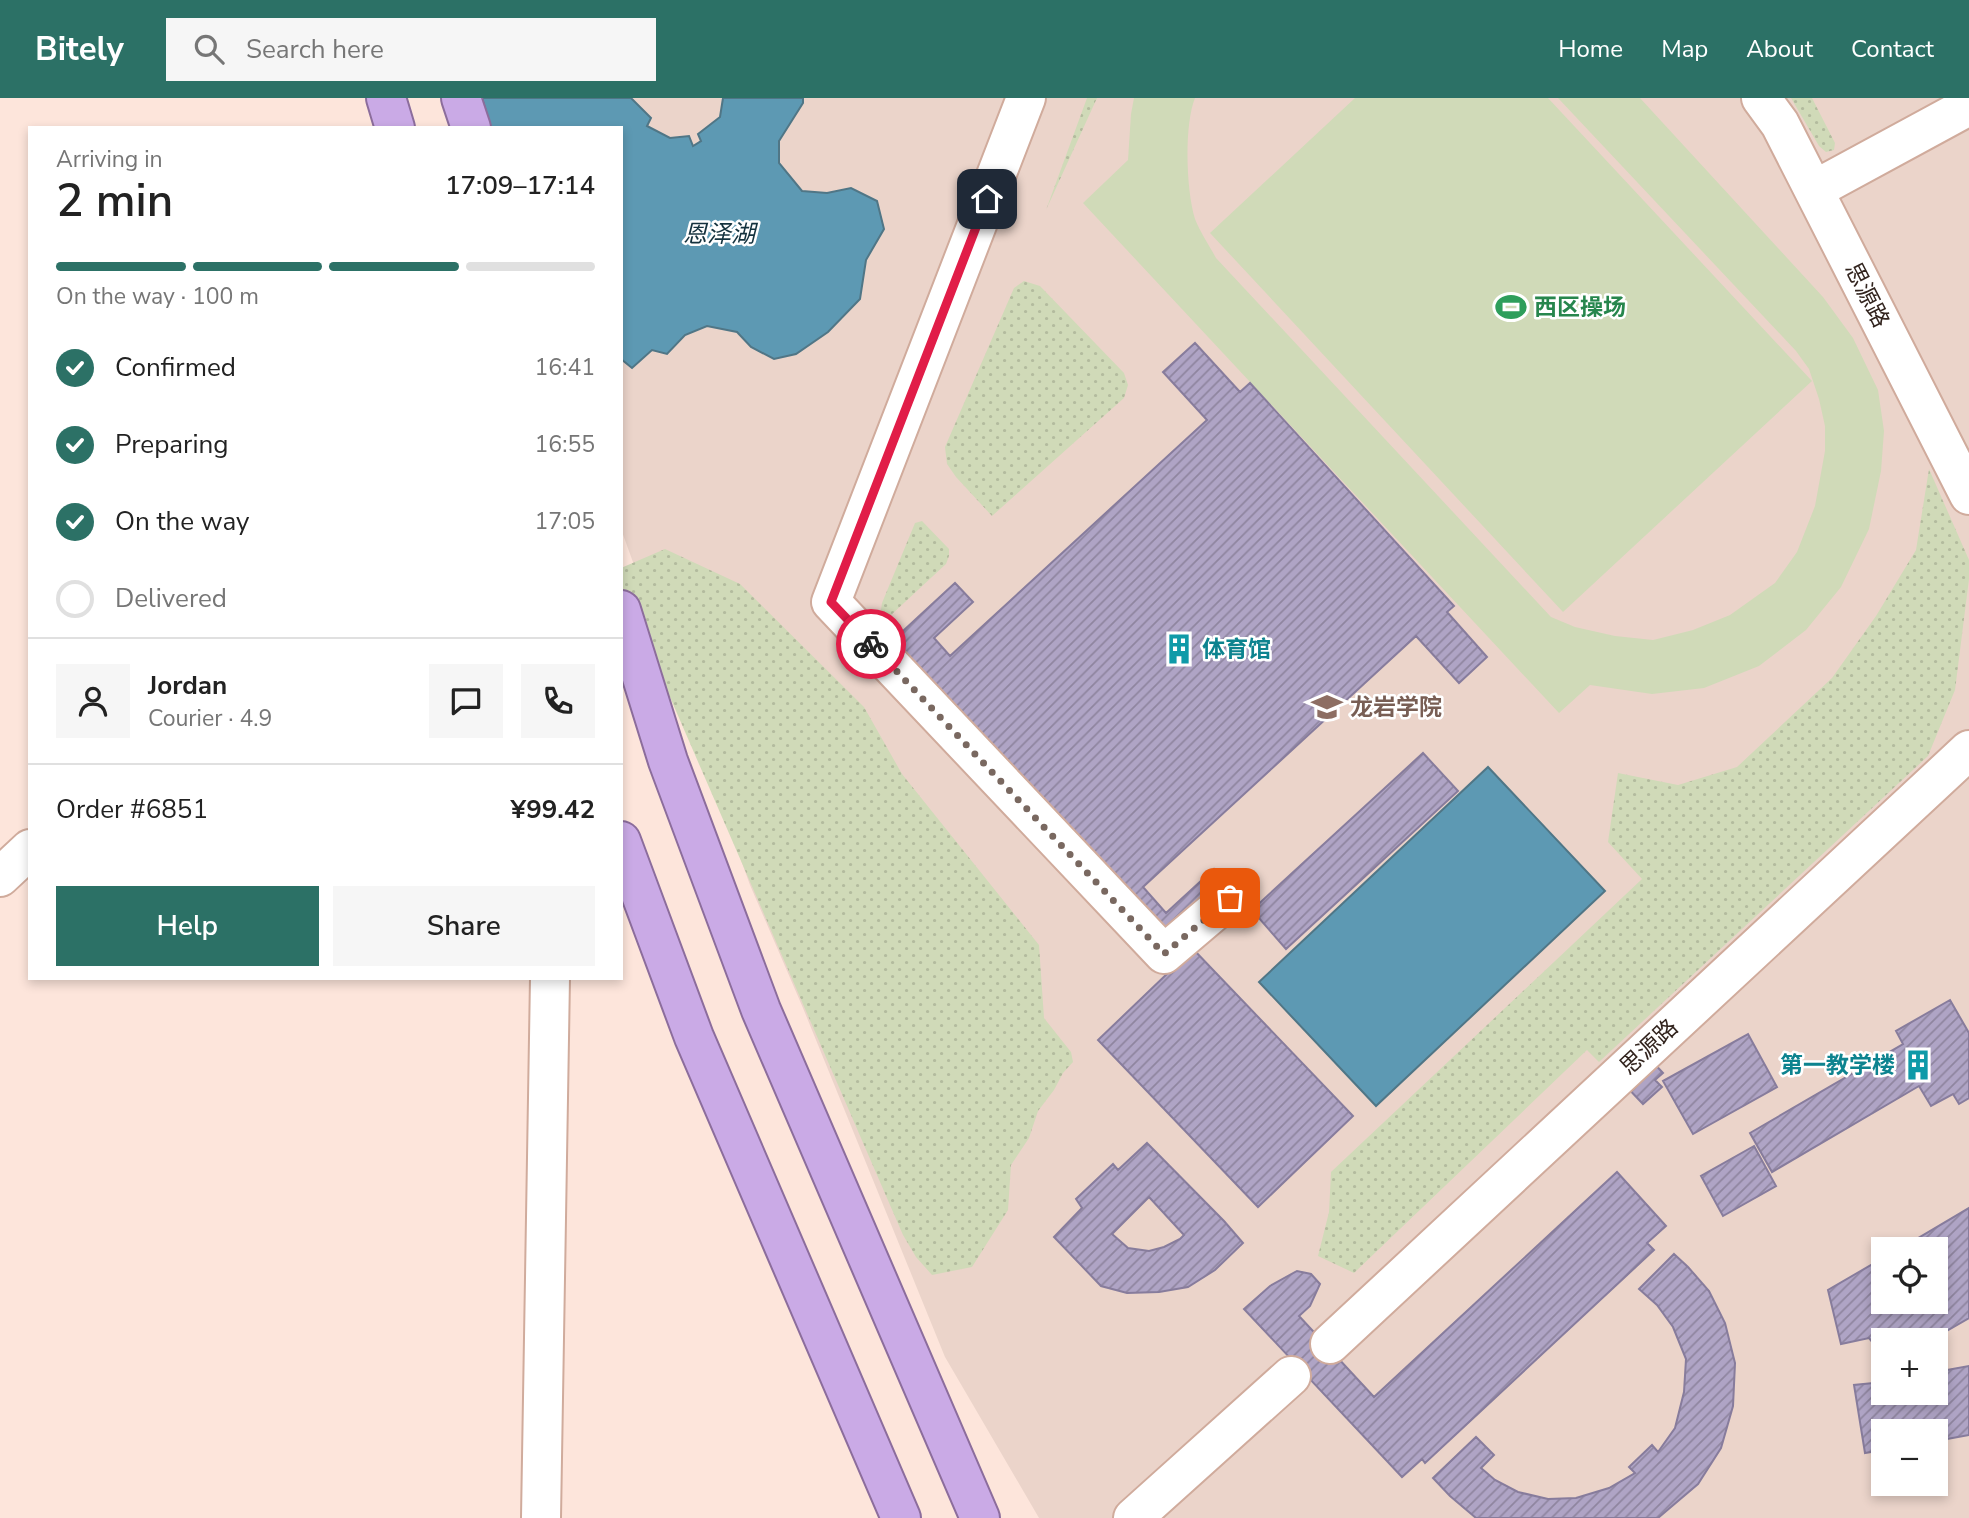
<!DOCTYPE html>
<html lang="en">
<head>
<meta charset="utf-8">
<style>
	body { margin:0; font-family:"Nunito Sans","Noto Sans SC",sans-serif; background:#f6f6f6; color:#222; height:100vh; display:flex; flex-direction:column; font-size:26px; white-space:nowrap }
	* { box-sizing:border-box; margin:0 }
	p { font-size:23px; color:#767676 }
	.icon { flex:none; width:38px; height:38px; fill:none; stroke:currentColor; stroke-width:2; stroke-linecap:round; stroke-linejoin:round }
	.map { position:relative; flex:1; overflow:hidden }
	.details { position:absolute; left:28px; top:28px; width:595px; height:854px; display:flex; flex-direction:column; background:#fff; border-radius:0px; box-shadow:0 4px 10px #0003 }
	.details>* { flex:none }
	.controls { position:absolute; left:1871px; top:1139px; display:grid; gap:14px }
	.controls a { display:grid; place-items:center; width:77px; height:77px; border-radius:0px; background:#fff; box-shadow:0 4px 10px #0003; font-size:35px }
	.pin { position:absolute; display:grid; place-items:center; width:60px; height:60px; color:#fff; margin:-30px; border-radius:14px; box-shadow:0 4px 10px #0006 }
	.courier { position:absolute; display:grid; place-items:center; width:70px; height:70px; margin:-35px; border:5px solid #e11d48; border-radius:50%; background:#fff; color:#222; box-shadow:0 2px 9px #0007 }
	.head em { font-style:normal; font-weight:600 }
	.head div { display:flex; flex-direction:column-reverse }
	.head { display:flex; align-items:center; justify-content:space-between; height:119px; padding:0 28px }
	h1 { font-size:46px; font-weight:600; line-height:52px }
	.bar { display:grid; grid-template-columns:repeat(4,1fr); gap:10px 7px; align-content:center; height:84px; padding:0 28px }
	.bar i { height:9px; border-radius:5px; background:#e0e0e0 }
	.bar .selected { background:#2c7166 }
	.bar p { grid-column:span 4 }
	.line { display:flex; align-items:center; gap:18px; padding:0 28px; border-top:2px solid #e0e0e0 }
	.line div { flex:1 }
	.round { display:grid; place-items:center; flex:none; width:74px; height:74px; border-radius:0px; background:#f6f6f6 }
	ol { padding:0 28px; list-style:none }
	li { display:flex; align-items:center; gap:21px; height:77px }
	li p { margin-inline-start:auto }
	li .icon { padding:7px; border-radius:50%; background:#2c7166; color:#fff; stroke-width:4 }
	li:last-child { color:#767676 }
	li i { width:38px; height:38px; border:4px solid #e0e0e0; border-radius:50% }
	.cta { display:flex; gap:14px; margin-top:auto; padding:14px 28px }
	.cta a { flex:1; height:80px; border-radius:0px; background:#2c7166; color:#fff; font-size:28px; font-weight:600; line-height:80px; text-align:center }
	.cta a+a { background:#f6f6f6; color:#222 }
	header { display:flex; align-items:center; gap:42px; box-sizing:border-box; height:98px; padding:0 35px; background:#2c7166; color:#fff }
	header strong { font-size:33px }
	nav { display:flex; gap:38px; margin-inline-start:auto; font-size:24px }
	.search { width:490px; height:63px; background:#f6f6f6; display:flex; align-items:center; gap:18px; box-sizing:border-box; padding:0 24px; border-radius:0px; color:#767676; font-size:26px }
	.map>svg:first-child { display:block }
	.education { fill:#ebd4ca; fill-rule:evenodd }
	.park { fill:url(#park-dots) }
	.pitch { fill:#d0dab8 }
	.water { fill:#5d99b3; stroke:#507686; stroke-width:2 }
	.building { fill:url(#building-hatch); stroke:#877c9c; stroke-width:2; fill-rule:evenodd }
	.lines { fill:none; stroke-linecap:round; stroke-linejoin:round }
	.minor-casing { stroke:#d0ab9c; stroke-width:42 }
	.tertiary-casing { stroke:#d0ab9c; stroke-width:42 }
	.trunk-casing { stroke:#8c6d9c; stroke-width:42 }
	.minor { stroke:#fff; stroke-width:38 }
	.tertiary { stroke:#fff; stroke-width:38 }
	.trunk { stroke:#caaae6; stroke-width:38 }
	.done { stroke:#796860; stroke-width:7; stroke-dasharray:0 12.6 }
	.route { stroke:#e11d48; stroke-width:9 }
	.labels { text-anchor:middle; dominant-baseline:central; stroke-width:5; stroke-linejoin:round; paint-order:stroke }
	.street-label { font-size:23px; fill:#32241e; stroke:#fff }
	.leisure-label { font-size:23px; font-weight:bold; fill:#27864d; stroke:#fff; text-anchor:start }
	.culture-label { font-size:23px; font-weight:bold; fill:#0d838f; stroke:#fff; text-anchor:start }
	.education-label { font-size:23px; font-weight:bold; fill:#785e54; stroke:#fff; text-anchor:start }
	.water-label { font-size:24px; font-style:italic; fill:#14323e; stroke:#fff }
</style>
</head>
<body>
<header>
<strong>Bitely</strong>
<div class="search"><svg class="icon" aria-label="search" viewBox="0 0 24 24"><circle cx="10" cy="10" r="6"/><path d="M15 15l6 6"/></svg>Search here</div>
<nav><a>Home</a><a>Map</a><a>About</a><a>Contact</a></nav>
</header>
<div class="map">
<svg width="1969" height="1420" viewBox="0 0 1969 1420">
	<defs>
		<pattern id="park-dots" width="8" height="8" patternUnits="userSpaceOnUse" patternTransform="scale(1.75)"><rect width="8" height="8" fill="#d0dab8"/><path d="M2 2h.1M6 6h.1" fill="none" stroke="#b3bb9e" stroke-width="1.8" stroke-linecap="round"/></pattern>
		<pattern id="building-hatch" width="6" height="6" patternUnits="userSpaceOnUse" patternTransform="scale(1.75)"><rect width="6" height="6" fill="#afa4c5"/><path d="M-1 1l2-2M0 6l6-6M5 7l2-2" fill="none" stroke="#8f859f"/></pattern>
	</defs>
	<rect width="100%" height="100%" fill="#fde5db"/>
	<path class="education" d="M500,0H1969V1420H1039L945,1259L803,910L750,787L621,431V30ZM1883,1152H1936V1204H1883ZM1883,1242H1936V1295H1883ZM1883,1334H1936V1386H1883Z"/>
	<path class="park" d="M1087,0H1097L1046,112Z
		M1791,0H1812L1835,45L1834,52L1826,54L1819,48Z
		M1024,183L1040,188L1124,275L1128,287L1124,300L992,418L956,379L947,366L945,349L1014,190Z
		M1929,371L1969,462V481L1955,592L1928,658L1599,964L1587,952L1354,1175L1318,1158L1329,1114L1331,1074L1642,781L1608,744L1618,675L1678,687L1737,669L1832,580L1876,518L1916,452Z
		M922,423L949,451V458L946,466L891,517L884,516L881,512L882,505L915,425Z
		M665,451L740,486L864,609L902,676L1039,847L1044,920L1071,954L1073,964L1063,975L1054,992L1038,1013L1029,1040L1011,1067L1008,1112L972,1169L932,1177L916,1159L903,1137L621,486V470Z"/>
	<path class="pitch" d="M1134,0H1195C1184,27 1186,92 1195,121C1200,134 1209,147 1216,160L1551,519L1575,529L1615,538L1653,542L1693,532L1730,517L1775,485L1797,454L1815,408L1825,353V328L1819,301L1809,271L1796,253L1558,0H1640L1823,199L1853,240L1878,292L1884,333L1881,373L1869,431L1841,489L1806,532L1759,568L1704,590L1652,596L1590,587L1559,615L1083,105L1128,62L1131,16Z
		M1355,0H1548L1812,283L1563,514L1210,135Z"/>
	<path class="water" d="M482,0H631L651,20L647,28L670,40L689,38L693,48L701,43L698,36L720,19L723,0H803V5L779,43V65L802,93L827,95L851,90L877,103L884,131L866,162L860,201L828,234L796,256L774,261L751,249L737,234L707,228L685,237L667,256L652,252L632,270L621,261V30H491Z
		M1488,669L1605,793L1376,1008L1259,884Z"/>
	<path class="building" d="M1195,245L1240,294L1250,285L1454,508L1447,514L1487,559L1459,585L1416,538L1143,789L1166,815L1214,771L1228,787L1166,845L891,544L955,485L973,504L934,540L950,558L1207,322L1163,274Z
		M1423,655L1458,693L1286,851L1252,812Z
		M1193,851L1353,1018L1258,1109L1098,942Z
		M1950,902L1969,935V1000L1959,1006L1953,996L1931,1008L1919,988L1772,1074L1750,1035L1903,946L1896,933Z
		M1748,936L1777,989L1693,1036L1663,983Z
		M1649,960L1663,975L1655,982L1662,989L1643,1006L1623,985Z
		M1147,1045L1224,1123L1243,1145L1215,1172L1188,1189L1159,1194L1127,1195L1101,1188L1054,1139L1082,1110L1076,1101L1113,1066L1118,1072ZM1149,1099L1184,1137L1180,1141L1164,1149L1149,1153L1128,1150L1112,1136Z
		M1754,1048L1776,1088L1723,1118L1701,1078Z
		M1617,1074L1666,1128L1647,1145L1654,1152L1425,1365L1422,1361L1402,1379L1244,1211L1270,1188L1297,1173L1311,1176L1320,1186L1310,1208L1299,1218L1374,1299Z
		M1969,1110V1220L1945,1234L1936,1246V1242H1883V1257L1869,1240L1841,1246L1828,1192L1883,1160V1204H1936V1152H1898Z
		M1674,1156L1688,1169L1709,1193L1725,1225L1735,1265L1733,1308L1721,1350L1698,1386L1658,1420H1476L1450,1398L1433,1380L1476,1339L1494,1357L1481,1370L1495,1382L1518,1394L1548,1401L1576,1400L1609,1390L1635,1375L1629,1369L1652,1347L1658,1354L1675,1330L1684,1294L1686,1261L1673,1229L1657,1207L1639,1191Z
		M1936,1268V1274L1969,1268V1337L1936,1343V1334H1883V1352L1865,1355L1854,1287L1883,1284V1295H1936Z"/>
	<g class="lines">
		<g class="minor-casing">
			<path id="minor" d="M1026,0L831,504L1164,856L1230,800
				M1761,0L1780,26L1969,397
				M1814,92L1969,8
				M0,779L30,751
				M1330,1246L1969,652
				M1133,1420L1291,1278"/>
		</g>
		<g class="tertiary-casing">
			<path id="tertiary" d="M541,1420L550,880"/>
		</g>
		<g class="trunk-casing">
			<path id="trunk" d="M386,0L395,30
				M461,0L471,30
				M621,512L668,663L761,912L980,1420
				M621,743L694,939L901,1420"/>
		</g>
		<use href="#minor" class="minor"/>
		<use href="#tertiary" class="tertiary"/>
		<use href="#trunk" class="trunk"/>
	</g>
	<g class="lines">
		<path class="done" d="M871,546L1164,856L1230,800"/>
		<path class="route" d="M871,546L831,504L987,101"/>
	</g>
	<defs>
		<g id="stadium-bare" transform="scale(2.415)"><path d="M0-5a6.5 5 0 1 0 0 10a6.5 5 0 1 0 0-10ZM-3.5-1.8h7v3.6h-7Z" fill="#2e9e5b" stroke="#fff" stroke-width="2.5" paint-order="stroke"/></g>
		<g id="building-bare" transform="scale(2.415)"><path d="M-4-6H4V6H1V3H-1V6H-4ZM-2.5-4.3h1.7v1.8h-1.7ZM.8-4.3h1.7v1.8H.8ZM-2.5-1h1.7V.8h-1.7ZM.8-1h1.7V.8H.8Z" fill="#0f9aa8" stroke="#fff" stroke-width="2.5" paint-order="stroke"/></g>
		<g id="university-bare" transform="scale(2.415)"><path d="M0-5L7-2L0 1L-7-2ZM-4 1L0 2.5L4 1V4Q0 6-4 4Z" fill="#8d6e63" stroke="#fff" stroke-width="2.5" paint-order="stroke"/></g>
	</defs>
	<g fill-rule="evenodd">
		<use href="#stadium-bare" x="1511" y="209"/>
		<use href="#building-bare" x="1179" y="551"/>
		<use href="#university-bare" x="1327" y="609"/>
		<use href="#building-bare" x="1918" y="967"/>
	</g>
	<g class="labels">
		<g class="street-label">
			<text transform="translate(1867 197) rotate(63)">思源路</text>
			<text transform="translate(1649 949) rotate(-43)">思源路</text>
		</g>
		<g class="leisure-label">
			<text x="1534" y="209">西区操场</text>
		</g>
		<g class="culture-label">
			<text x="1202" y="551">体育馆</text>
			<text x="1895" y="967" text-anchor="end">第一教学楼</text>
		</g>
		<g class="education-label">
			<text x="1350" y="609">龙岩学院</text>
		</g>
		<g class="water-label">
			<text x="719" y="136">恩泽湖</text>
		</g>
	</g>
</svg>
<div class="controls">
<a><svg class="icon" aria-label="locate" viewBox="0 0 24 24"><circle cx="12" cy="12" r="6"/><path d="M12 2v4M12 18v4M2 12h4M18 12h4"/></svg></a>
<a>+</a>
<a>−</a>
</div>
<div class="pin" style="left:1230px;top:800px;background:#ea580c"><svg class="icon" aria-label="bag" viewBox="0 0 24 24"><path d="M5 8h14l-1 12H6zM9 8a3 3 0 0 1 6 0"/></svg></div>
<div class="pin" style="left:987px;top:101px;background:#1f2937"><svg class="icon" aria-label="home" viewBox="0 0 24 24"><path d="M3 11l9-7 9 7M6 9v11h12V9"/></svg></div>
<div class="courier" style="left:871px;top:546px"><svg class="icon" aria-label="bike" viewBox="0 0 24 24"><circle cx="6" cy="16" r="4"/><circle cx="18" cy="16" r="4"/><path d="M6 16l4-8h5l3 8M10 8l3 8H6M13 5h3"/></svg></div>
<section class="details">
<div class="head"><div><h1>2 min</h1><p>Arriving in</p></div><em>17:09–17:14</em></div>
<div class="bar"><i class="selected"></i><i class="selected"></i><i class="selected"></i><i></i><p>On the way · 100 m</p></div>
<ol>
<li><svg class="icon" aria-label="check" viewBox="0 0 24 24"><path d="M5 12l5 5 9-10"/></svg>Confirmed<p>16:41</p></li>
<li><svg class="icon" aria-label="check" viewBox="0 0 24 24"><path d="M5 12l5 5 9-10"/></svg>Preparing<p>16:55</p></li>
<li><svg class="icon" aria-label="check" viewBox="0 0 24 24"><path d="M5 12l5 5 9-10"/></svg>On the way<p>17:05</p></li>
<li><i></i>Delivered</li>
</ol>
<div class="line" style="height:126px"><a class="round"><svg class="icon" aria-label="person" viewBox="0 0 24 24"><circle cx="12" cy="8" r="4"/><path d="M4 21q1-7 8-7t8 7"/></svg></a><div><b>Jordan</b><p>Courier · 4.9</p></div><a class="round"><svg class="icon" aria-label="chat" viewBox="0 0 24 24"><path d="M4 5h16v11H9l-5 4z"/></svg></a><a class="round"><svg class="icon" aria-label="phone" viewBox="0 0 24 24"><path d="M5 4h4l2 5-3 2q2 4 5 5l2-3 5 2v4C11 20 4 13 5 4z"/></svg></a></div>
<div class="line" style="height:91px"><div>Order #6851</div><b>¥99.42</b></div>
<div class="cta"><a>Help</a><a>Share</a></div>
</section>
</div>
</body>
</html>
